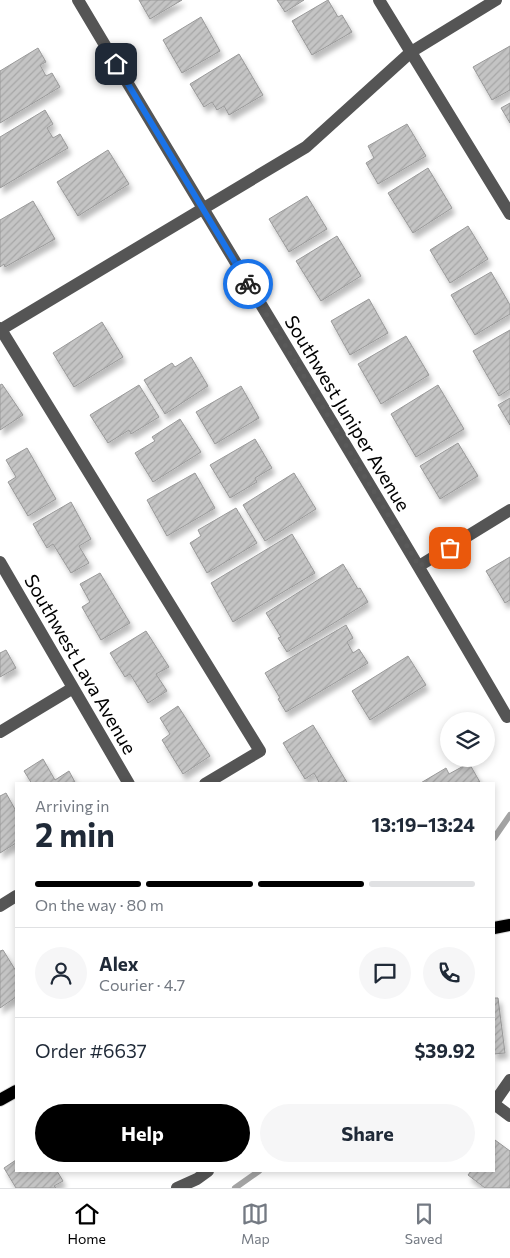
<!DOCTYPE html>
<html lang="en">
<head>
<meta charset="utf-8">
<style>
	body { margin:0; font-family:Commissioner,sans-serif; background:#f6f6f7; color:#1f2937; height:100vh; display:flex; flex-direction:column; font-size:19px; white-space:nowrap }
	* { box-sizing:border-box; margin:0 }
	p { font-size:16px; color:#747a83 }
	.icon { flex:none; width:28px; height:28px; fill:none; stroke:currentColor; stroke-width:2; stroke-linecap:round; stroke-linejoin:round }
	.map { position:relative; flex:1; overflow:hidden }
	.drawer { position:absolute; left:15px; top:782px; width:480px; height:390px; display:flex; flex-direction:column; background:#fff; border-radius:0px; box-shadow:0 2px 8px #0003 }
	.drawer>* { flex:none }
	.buttons { position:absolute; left:440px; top:712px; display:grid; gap:10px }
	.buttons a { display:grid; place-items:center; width:55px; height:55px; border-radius:50%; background:#fff; box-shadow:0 2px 8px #0003; font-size:25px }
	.pin { position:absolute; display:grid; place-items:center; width:42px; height:42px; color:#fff; margin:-21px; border-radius:10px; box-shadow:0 2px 8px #0006 }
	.courier { position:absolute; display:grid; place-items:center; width:50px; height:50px; margin:-25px; border:4px solid #1a73e8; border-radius:50%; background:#fff; color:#222; box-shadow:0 1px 6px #0007 }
	.headline em { font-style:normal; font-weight:700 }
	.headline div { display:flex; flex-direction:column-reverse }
	.headline { display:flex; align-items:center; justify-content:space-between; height:85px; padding:0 20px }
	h1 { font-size:32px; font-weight:700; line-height:38px }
	.bar { display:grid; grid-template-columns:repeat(4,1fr); gap:8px 5px; align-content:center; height:60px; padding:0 20px }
	.bar i { height:6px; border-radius:4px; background:#e0e1e3 }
	.bar .on { background:#000 }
	.bar p { grid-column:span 4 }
	.line { display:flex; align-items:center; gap:12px; padding:0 20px; border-top:1px solid #e0e1e3 }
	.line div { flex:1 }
	.round { display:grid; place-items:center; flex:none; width:52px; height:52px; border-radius:26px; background:#f6f6f7 }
	.cta { display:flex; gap:10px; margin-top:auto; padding:10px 20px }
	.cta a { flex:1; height:58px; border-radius:30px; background:#000; color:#fff; font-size:20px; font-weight:700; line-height:58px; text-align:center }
	.cta a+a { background:#f6f6f7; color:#1f2937 }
	.tabs { display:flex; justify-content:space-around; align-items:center; height:70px; border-top:1px solid #e0e1e3; background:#fff; font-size:14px; color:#747a83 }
	.tabs a { display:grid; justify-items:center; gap:2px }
	.tabs .on { color:#000 }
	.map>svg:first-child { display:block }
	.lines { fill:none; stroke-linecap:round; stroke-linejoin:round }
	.stream { stroke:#a3a3a3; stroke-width:6 }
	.building { fill:url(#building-hatch); stroke:#999; filter:url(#shadow) }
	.major-casing { stroke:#dbdbdb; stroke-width:14 }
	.minor { stroke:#555; stroke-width:12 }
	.major { stroke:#000; stroke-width:12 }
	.done { stroke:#595959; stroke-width:5; stroke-dasharray:0 9 }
	.route { stroke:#1a73e8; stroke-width:6 }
	.labels { text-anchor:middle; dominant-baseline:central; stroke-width:4; stroke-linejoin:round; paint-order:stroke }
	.street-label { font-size:19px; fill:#000; stroke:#fff }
</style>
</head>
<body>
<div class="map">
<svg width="510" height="1188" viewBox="0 0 510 1188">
	<defs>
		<pattern id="building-hatch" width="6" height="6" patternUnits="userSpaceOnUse" patternTransform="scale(1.25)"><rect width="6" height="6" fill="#c4c4c4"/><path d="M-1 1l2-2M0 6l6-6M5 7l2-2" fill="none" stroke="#a7a7a7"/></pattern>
		<filter id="shadow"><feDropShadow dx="3" dy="5.5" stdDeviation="2.5" flood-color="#0004"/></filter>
	</defs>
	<rect width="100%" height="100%" fill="#fff"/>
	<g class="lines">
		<path class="stream" d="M494,838L510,815
			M235,1188L259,1171"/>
	</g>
	<path class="building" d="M139,0H182L150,19Z
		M277,0H304L285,12Z
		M328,0L338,17L342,15L352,32L312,55L292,21Z
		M201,17L220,51L182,73L163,40Z
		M510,46V90L492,100L473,67Z
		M38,48L46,62L40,65L46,76L52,73L60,87L0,123V71Z
		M239,54L263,95L229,115L224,106L217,110L212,102L204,107L190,84Z
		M510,103V123L501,108Z
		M45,110L53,124L47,128L53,138L60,134L68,148L0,188V137Z
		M407,124L426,156L378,184L366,163L374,158L368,146Z
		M108,150L129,184L78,216L57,182Z
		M428,168L452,208L413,233L388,193Z
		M307,196L327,229L289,252L269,219Z
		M33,201L55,239L5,267L4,264L0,267V220Z
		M468,226L488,259L450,283L430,250Z
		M337,236L361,276L321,301L296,261Z
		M491,272L510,305V314L475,335L451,295Z
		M369,299L388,333L350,355L331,321Z
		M102,322L123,357L74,387L53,353Z
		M510,330V389L499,396L473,351Z
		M406,336L429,375L381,404L358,364Z
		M191,357L208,386L165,414L144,380L172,363L175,367Z
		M2,384L23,415L0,430V385Z
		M139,385L159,417L131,434L129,430L108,443L90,415Z
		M438,385L464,429L416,457L391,414Z
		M241,386L259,418L215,444L196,412Z
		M510,398V425L498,405Z
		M180,419L201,452L153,482L135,453L155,441L152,437Z
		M255,439L272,468L255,478L257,482L230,498L210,465Z
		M458,443L478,476L440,499L420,466Z
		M27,448L56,499L28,516L8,482L16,477L6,460Z
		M195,473L215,508L167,536L147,500Z
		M294,473L316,509L265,541L243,505Z
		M71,502L91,539L79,546L89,563L71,573L53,544L47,548L33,524Z
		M236,508L257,543L207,573L190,543L201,536L198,530Z
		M292,534L315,573L233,622L211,583Z
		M510,557V600L505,603L486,571Z
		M343,564L358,589L360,588L368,602L287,652L278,638L281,637L266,613Z
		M100,573L130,623L101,640L82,607L90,602L80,584Z
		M346,625L353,638L347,642L353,653L359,649L368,663L286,712L278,699L280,698L265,673Z
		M146,631L169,667L156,674L167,691L148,703L130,674L125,677L110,653Z
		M6,650L16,668L0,677V653Z
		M408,656L426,685L370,720L352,691Z
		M178,706L210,756L183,774L162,740L170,734L160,718Z
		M313,725L348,784H320L314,773L305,779L283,743Z
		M43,759L55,780L69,771L76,784H32L24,771Z
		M469,763L481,784H419L446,768L449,774Z
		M6,793L16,811V843L0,853V796Z
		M3,950L16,971V997L0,1008V951Z
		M494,998H498L505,1053L494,1054Z
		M495,1140L510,1151V1188H485L468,1175L471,1171H494Z
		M16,1160V1171H57L63,1181L54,1186L56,1188H16L4,1168Z"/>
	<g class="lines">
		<g class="major-casing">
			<path id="major" d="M494,928L510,925
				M0,1100L16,1091"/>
		</g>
		<path class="minor" d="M78,0C220,239 367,476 507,717
			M379,0L510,214
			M0,328L260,751L205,784
			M0,330L306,147L411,52L496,0
			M0,562L129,784
			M419,566L510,510
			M0,732L73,688
			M0,906L16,896
			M494,1103L510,1080
			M494,1104L510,1116
			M177,1188L197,1179L208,1171"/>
		<use href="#major" class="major"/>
	</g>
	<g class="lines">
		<path class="done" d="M248,284L419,566L450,548"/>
		<path class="route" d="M116,64L248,284"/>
	</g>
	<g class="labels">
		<g class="street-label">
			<text transform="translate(348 413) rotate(59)">Southwest Juniper Avenue</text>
			<text transform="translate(81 664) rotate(60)">Southwest Lava Avenue</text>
		</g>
	</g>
</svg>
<div class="buttons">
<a><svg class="icon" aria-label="layers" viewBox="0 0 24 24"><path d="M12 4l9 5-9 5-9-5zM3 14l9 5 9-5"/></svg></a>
</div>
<div class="pin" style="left:450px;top:548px;background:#ea580c"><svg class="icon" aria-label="bag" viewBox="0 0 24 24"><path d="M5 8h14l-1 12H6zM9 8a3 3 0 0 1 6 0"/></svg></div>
<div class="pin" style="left:116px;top:64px;background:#1f2937"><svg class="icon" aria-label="home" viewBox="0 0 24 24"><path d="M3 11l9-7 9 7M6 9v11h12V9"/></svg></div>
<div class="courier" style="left:248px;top:284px"><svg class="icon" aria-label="bike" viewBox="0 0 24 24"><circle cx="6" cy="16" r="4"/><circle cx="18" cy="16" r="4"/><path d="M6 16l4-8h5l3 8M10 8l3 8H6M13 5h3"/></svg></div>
<section class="drawer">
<div class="headline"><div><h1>2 min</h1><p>Arriving in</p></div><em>13:19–13:24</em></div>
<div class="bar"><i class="on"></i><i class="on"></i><i class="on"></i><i></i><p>On the way · 80 m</p></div>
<div class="line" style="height:90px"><a class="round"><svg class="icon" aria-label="person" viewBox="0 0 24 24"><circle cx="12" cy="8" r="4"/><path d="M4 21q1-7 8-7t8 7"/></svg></a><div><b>Alex</b><p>Courier · 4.7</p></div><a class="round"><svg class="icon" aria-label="chat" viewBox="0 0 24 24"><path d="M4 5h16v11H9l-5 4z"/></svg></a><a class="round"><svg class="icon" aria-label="phone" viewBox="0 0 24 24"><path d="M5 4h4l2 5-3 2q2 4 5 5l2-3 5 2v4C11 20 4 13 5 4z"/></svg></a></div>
<div class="line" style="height:65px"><div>Order #6637</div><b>$39.92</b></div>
<div class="cta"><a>Help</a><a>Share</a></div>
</section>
</div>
<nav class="tabs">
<a class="on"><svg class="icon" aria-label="home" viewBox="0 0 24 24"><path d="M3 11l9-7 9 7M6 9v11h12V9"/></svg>Home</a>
<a><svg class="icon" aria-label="map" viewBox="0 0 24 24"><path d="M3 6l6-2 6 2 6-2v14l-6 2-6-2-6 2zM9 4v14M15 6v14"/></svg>Map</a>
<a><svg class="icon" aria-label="saved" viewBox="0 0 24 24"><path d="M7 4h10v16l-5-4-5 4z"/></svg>Saved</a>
</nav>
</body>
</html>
